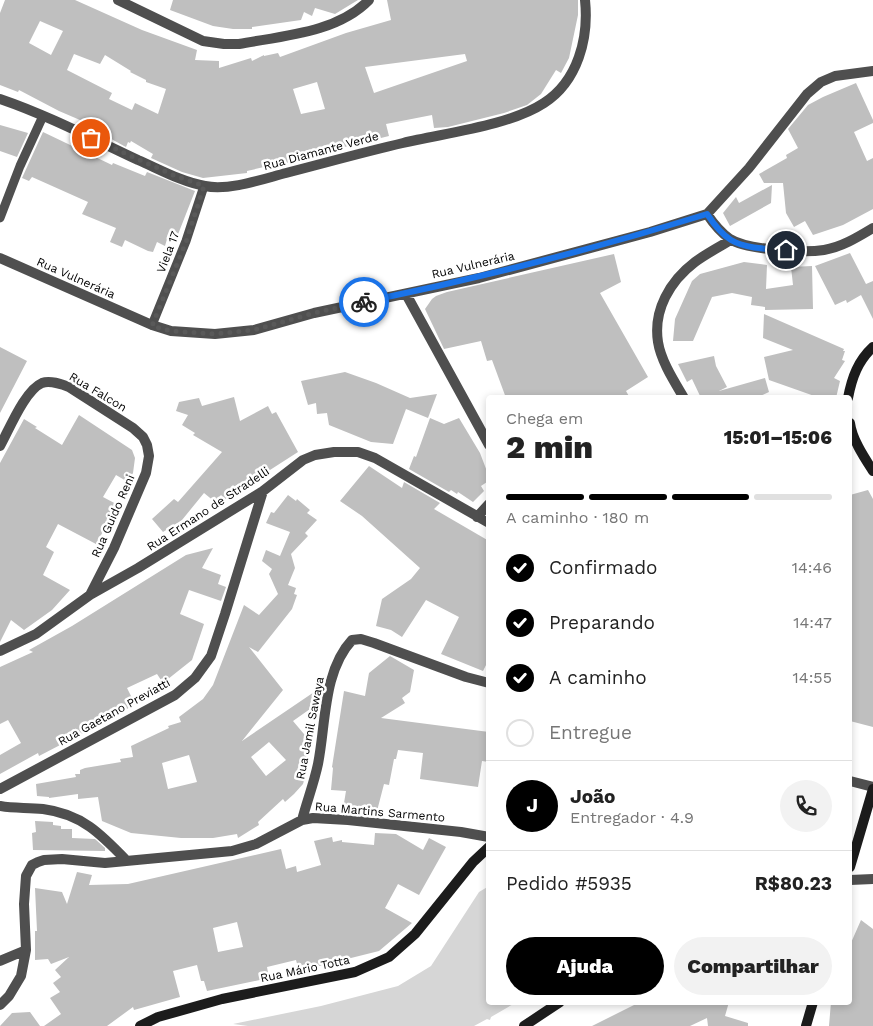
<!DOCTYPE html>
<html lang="pt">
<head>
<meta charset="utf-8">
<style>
	body { margin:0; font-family:"Work Sans",sans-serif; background:#f2f2f2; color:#222; height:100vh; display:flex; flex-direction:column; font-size:19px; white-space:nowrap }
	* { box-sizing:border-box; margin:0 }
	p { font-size:16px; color:#767676 }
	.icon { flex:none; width:28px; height:28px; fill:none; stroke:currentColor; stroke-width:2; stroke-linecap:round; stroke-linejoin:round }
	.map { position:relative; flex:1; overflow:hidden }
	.sheet { position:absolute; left:486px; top:395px; width:366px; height:610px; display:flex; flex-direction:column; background:#fff; border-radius:5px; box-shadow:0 2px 8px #0003 }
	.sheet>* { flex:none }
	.pin { position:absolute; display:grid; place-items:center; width:42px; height:42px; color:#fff; margin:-21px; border:2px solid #fff; border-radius:50%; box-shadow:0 1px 5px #0007 }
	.courier { position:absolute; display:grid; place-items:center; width:50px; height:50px; margin:-25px; border:4px solid #1a73e8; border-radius:50%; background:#fff; color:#222; box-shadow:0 1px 6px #0007 }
	.summary em { font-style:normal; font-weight:800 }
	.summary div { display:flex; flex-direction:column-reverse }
	.summary { display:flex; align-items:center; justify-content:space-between; height:85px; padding:0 20px }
	h1 { font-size:32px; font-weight:800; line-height:38px }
	.bar { display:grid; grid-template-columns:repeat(4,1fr); gap:8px 5px; align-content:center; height:60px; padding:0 20px }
	.bar i { height:6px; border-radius:4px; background:#e0e0e0 }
	.bar .selected { background:#000 }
	.bar p { grid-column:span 4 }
	.line { display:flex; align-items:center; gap:12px; padding:0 20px; border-top:1px solid #e0e0e0 }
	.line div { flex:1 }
	.round { display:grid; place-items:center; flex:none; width:52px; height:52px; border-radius:26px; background:#f2f2f2 }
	ol { padding:0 20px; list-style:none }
	li { display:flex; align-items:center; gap:15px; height:55px }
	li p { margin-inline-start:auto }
	li .icon { padding:5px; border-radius:50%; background:#000; color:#fff; stroke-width:4 }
	li:last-child { color:#767676 }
	li i { width:28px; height:28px; border:2px solid #e0e0e0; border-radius:50% }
	.action { display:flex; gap:10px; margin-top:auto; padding:10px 20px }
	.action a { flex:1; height:58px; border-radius:30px; background:#000; color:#fff; font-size:20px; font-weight:800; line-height:58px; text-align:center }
	.action a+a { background:#f2f2f2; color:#222 }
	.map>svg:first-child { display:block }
	.green { fill:#d6d6d6 }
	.building { fill:#bfbfbf; fill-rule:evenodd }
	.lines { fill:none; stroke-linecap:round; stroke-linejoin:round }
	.lane { stroke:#4f4f4f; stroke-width:9 }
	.street { stroke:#4f4f4f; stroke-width:10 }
	.secondary { stroke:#1c1c1c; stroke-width:10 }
	.done { stroke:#595959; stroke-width:5; stroke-dasharray:0 9 }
	.route { stroke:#1a73e8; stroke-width:6 }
	.labels { text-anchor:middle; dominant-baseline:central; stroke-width:5; stroke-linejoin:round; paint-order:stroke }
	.street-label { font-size:12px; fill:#000; stroke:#fff }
</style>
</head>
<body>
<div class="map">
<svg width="873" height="1026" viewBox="0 0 873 1026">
	<rect width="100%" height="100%" fill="#fff"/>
	<path class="green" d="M489,886V1002L515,1003L491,1017L490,1020L487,1019L474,1026H248L233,1024L321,1006L398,986L431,966L479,892Z"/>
	<path class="building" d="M5,0H75L142,30L197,50L195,60L219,61V68L251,58L252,61L264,55V56L278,53L280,57L346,33L391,20L387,0H578V15L569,58L561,73L556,70L541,94L527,105L504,113L448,127L434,128L432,115L386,124L389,136L316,154L278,166L277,164L247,171V173L203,178L182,172L151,158L153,154L131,141L130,143L128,142L126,147L124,146L106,136L108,132L59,111L19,90L18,92L0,85V13ZM40,21L63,31L51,55L29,43ZM74,54L100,64L105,55L131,71L130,72L146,80V82L166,89L158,114L135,103L132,110L109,99L112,93L67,70ZM465,54L467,61L374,93L365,67ZM317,82L325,109L301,114L293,89Z
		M173,0H358L335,14L315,8L312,16L304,12L301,20L252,27V29H233L213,26L170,10Z
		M856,83L873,120V123L854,132L867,161L873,158V209L843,225L813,235L805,221L794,227L786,213L783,183H764L759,174L787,158L786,155L798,148L788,129L808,105L823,97Z
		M0,125L28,133L17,157L0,151Z
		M43,132L112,165L113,163L145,176L147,172L195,191L175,242L167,239L165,246L157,242L153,252L148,251L125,240L122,247L110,242L116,228L82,214L88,202L32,177L29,181L22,178Z
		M772,185L771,203L730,226L723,213L736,197L739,203Z
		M850,253L866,284L873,281V319L861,295L847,303L846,300L835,305L815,266Z
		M614,254L621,282L600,293L648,377L626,391L630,398H506L492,360L487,361L481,341L444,349L425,309L432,299L436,296L447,292Z
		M744,262L767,265L766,289L793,285L791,267L812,266L813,309L765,310V307L751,305L752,297L732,293L712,297L693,341H673L675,319L692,281L700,274Z
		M764,314L844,349L843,351H845L842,360L845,361L834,378L840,381L836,398H820L769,380L764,357L793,350L763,338Z
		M0,347L27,361L0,413Z
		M714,356L716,366L727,387L719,391L765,378L769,392L756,398H709V396L701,398L692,379L687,382L678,364Z
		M345,372L376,383L410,398L437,394L428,418L406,409L393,444L371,442L329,425L327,413L317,414L316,403L308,405L301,381Z
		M234,397L240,421L268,406L272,414L276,412L298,452L225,499L221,495L215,502L204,493L182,520L163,532L152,519L174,499L178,502L222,452L193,435L195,433L182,425L188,415L176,411L179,402L199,398L202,406Z
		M79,415L132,450L135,458L133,473L128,482L116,475L103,497L118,505L96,544L58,524L46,547L54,552L43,575L70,590L52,610L24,630L11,620L0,642V463L24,419L37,427L35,428L62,445Z
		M430,418L444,424L459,418L480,453L488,474L487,482L481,486L484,491L473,502L458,492L457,494L451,490L449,492L409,469L414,456L416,457Z
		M369,466L402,488L404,482L440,503L434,509L489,541V659L483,671L441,654L459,617L426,600L402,637L391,630L376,626L382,599L411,579L420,568L362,516L340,501Z
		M868,490L873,499V727L850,721V495Z
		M288,495L296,501L297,499L310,510L307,513L317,520L305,533L308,536L291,554L295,568L288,585L296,588L294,594L297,595L292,609L258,652L249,647L283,690L242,741L323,686L320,702L293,721L309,740L306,756L310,761L303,784L294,794L285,802L283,799L258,822L259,825L238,838L237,834L213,838H181L131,833L102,821L98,797L78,799V794L49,798V797L37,796L36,784L76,777L75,774H80V770L85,768L121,762L120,759L133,757L131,746L169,728L168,726L181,722L179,717L203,699L213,685L244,605L259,615L278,594L269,574L272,569L262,561L266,550L280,556L290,532L266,523L271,512L274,513ZM269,742L286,760L266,776L251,757ZM189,755L197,782L168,789L162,763Z
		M213,548L202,568L221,575L218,584L226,587L221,601L189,590L180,614L204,624L192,660L163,683L157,674L127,688L135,704L114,717L39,756L38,753L0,774V755L21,743L8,720L0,724V667L33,652L29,650L72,626L186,555Z
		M390,656L414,670L410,692L402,698L405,703L381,718L489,732V762L482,761L478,787L420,779L423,753L398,750L396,759H394L389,785L384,784L377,811L343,809L346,791L331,790L333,768L332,767L344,691L365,696L369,673Z
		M35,821L53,822V825L61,826V829H72V838L95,839L105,848V851L33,850L32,833L36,832Z
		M375,833L396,834L423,850L429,838L446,847L419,895L398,884L385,908L412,923L379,951L299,971L296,960L267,967L269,978L207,991L204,981H201L197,965L173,971L180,997L134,1010L133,1007L107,1026H44L61,1014L50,998L60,992L53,983L61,977L55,970L69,957L51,964L48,959L35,960V931H37L35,888L62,892L67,904L77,872L92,875L89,885L128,884L281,849L286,869L296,866L297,872L321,865L314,841L332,837L333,842L342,840V842L374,845ZM237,922L243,947L218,952L213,928Z
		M861,920L873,929V1026H829L831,1002H850V945Z
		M640,1002H729L725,1016L748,1023V1026H708L707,1018L690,1026H592Z
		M30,1012L40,1026H0L12,1013Z"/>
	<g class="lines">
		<path class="lane" d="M0,218L20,166L43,116
			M152,325L186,241L204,186"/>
		<path class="street" d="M118,0L203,41L224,44H239C282,36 337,33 369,0
			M0,99C47,115 93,139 138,160C159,169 182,182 205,186C229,191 263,179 286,173C325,163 364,152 403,143C444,133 509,126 544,103C578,81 589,38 585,0
			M707,214C713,223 720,232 730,239C747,250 804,253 824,250C842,247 858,237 873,228
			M0,258L152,325L171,331L215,334L254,330L314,313L479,278L650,232L707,214L749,168L807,94L821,82L835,76L873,71
			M406,294L489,445
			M684,398C674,381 661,361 658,342C653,310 670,281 695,262C706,254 719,247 731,240
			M0,446C9,430 25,390 42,383C50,380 61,384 69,387L133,428L143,437L147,445L149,456L146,473L114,548L90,595
			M477,517L489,504
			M0,651L36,634L90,595L138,568L263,491L303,460L315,455L334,452H358L375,458L489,523
			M850,781L873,787
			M0,789L175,695L195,678L211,656L225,614L263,491
			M0,806C14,809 28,807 43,809C82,814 101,834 127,861
			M302,820C307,801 314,783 318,764C326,724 323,671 352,640L361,639L374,643L466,677L489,683
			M850,880L873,879
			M0,961L26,950
			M0,1005L9,996L21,976L26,950L24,904L26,876L32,865L38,862L44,860L62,859L105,863L232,851L256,844L302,820L313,818L348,820L461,832L489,837"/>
		<path class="secondary" d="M848,398C852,377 858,361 873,347
			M850,423C852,439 864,457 873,471
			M850,867L873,789
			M140,1026L158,1017L222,999L355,972L389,957L415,934L473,862L489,847
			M524,1026L560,1002
			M806,1026L813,1002"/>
	</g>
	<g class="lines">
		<path class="done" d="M91,138L173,175L204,186L186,242L152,326L171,331L214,334L254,330L314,313L364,302"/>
		<path class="route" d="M364,302C480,278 594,249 707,214C713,223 721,234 731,240C746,249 769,249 786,250"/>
	</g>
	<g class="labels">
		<g class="street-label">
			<text transform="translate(321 151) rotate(-15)">Rua Diamante Verde</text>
			<text transform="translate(168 252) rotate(-69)">Viela 17</text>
			<text transform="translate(473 265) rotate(-13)">Rua Vulnerária</text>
			<text transform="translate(76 278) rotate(24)">Rua Vulnerária</text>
			<text transform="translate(98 392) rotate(31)">Rua Falcon</text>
			<text transform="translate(208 509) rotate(-33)">Rua Ermano de Stradelli</text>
			<text transform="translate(113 516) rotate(-66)">Rua Guido Reni</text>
			<text transform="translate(114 712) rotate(-29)">Rua Gaetano Previatti</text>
			<text transform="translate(310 728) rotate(-79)">Rua Jamil Sawaya</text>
			<text transform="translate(380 812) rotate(5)">Rua Martins Sarmento</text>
			<text transform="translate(305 969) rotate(-12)">Rua Mário Totta</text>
		</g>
	</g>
</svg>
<div class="pin" style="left:91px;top:138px;background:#ea580c"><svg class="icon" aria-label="bag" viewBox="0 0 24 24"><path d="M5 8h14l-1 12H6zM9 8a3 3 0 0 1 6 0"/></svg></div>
<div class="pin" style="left:786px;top:250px;background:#1f2937"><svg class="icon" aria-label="home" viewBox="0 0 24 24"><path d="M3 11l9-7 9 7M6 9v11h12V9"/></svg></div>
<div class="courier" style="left:364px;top:302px"><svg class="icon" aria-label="bike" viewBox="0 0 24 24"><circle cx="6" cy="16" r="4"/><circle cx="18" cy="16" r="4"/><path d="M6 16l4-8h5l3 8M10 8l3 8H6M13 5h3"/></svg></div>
<section class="sheet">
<div class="summary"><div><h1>2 min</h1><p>Chega em</p></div><em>15:01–15:06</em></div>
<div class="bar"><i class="selected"></i><i class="selected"></i><i class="selected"></i><i></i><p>A caminho · 180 m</p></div>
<ol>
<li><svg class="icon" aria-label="check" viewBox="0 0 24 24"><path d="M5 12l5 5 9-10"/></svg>Confirmado<p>14:46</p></li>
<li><svg class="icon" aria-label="check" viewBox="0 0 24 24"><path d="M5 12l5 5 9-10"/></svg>Preparando<p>14:47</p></li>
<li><svg class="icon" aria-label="check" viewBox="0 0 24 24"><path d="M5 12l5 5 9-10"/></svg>A caminho<p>14:55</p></li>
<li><i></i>Entregue</li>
</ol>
<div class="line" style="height:90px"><b class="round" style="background:#000;color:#fff">J</b><div><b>João</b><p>Entregador · 4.9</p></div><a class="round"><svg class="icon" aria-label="phone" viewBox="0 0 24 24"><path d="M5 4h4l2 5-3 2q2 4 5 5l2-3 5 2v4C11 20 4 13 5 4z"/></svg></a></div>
<div class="line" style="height:65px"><div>Pedido #5935</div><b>R$80.23</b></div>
<div class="action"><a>Ajuda</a><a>Compartilhar</a></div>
</section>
</div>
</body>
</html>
